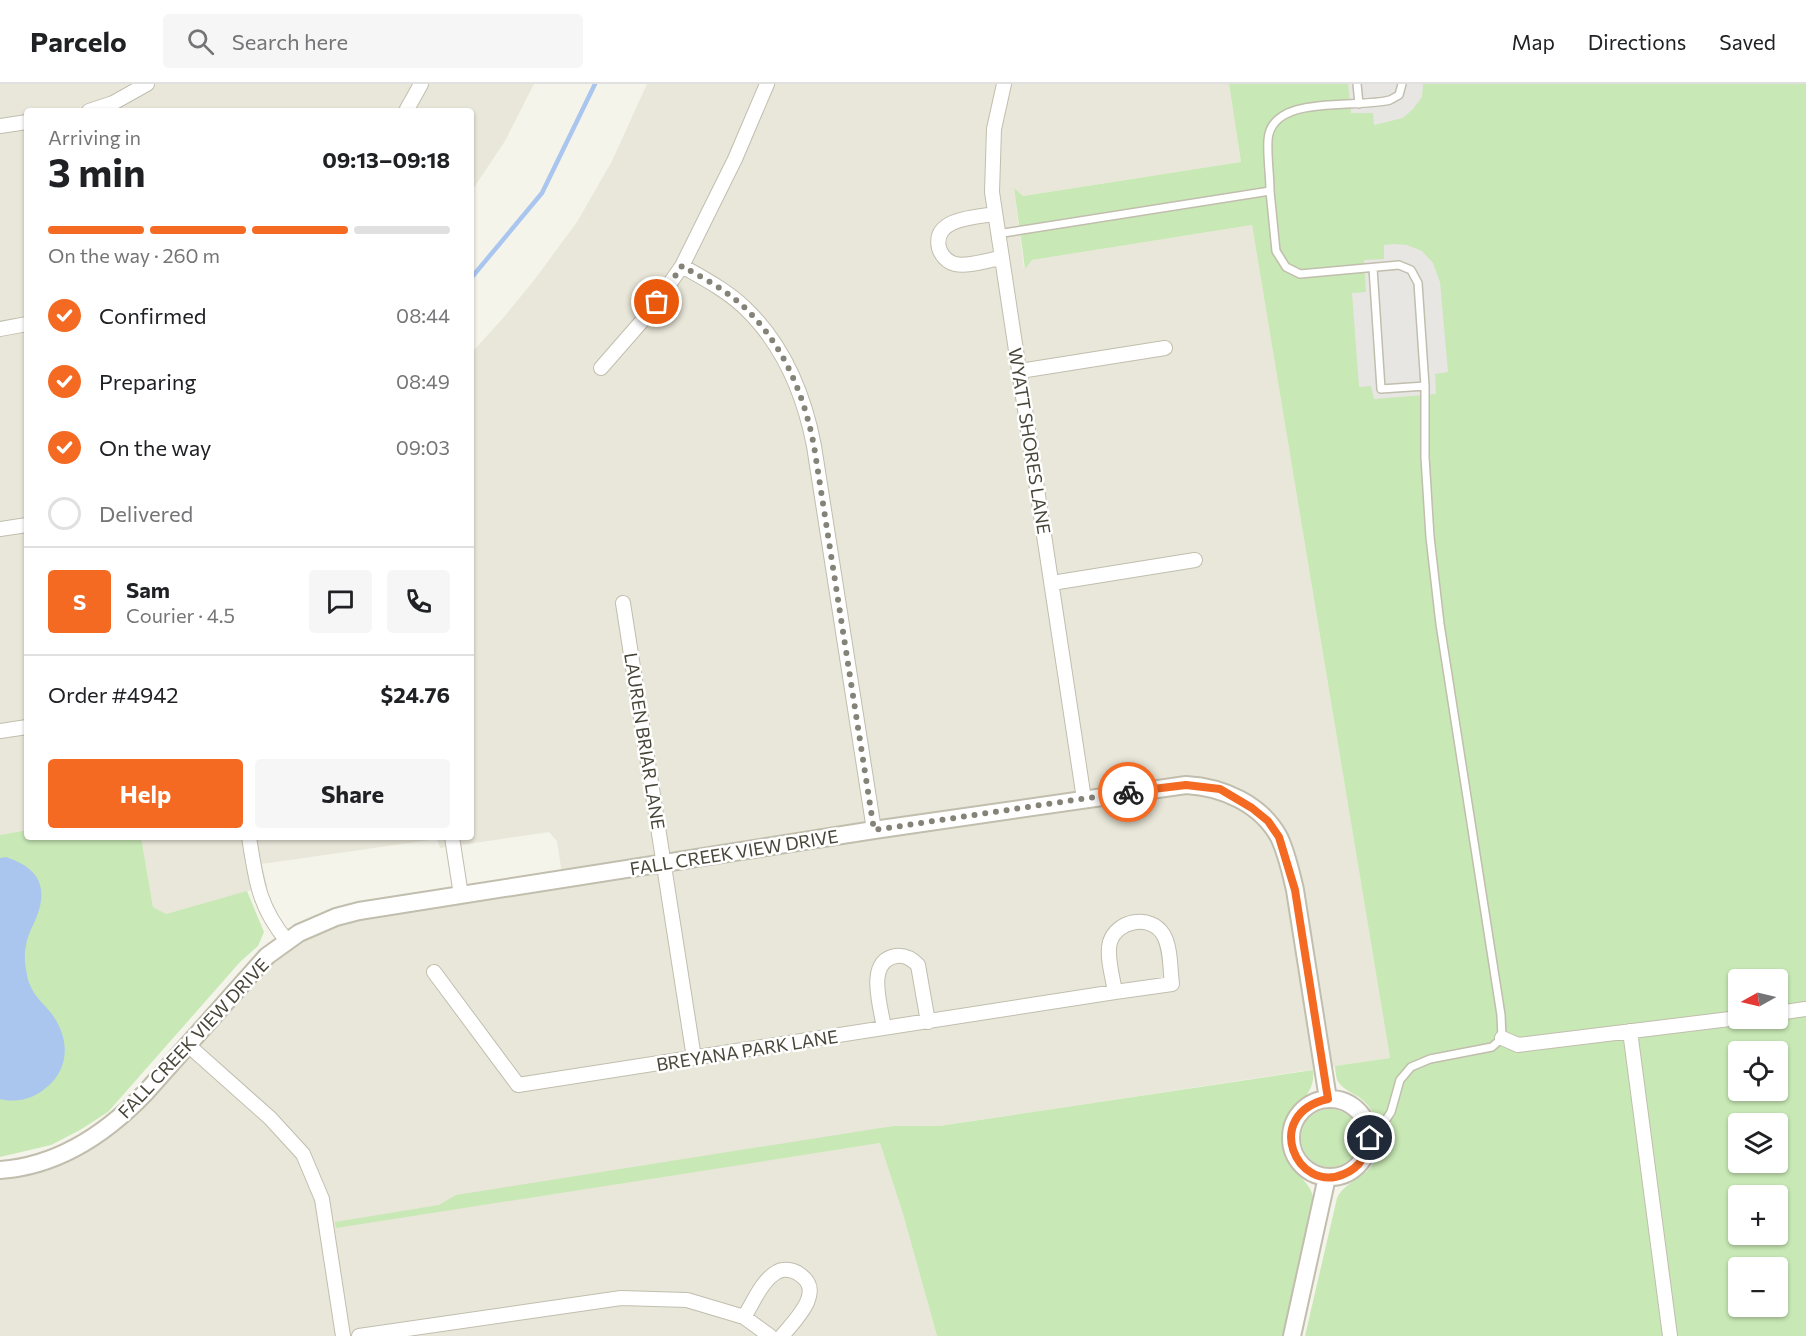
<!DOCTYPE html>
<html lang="en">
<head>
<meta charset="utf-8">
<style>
	body { margin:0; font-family:Commissioner,sans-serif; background:#f6f6f6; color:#202124; height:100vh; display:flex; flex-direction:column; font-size:22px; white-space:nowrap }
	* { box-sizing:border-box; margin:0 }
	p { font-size:20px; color:#757577 }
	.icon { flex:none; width:33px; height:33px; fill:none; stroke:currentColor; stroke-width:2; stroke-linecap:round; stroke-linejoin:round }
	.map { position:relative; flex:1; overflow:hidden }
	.drawer { position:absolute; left:24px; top:24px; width:450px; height:732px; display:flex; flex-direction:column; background:#fff; border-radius:6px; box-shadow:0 2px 4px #0004 }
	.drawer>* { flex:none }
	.needle { width:39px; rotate:262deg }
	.buttons { position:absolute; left:1728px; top:885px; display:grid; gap:12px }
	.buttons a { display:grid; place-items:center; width:60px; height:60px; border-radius:6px; background:#fff; box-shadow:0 2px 4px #0004; font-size:30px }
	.pin { position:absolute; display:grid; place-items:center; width:51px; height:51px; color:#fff; margin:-26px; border:3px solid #fff; border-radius:50%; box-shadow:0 2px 6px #0007 }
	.courier { position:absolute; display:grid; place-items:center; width:60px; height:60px; margin:-30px; border:4px solid #f46a23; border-radius:50%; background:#fff; color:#222; box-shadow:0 2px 8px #0007 }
	.headline em { font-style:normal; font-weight:700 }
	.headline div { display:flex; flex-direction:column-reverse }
	.headline { display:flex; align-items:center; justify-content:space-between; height:102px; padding:0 24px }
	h1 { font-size:39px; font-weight:700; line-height:45px }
	.bar { display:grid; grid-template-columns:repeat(4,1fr); gap:9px 6px; align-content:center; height:72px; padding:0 24px }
	.bar i { height:8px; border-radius:4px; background:#e0e0e0 }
	.bar .selected { background:#f46a23 }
	.bar p { grid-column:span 4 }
	.line { display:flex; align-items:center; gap:15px; padding:0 24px; border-top:2px solid #e0e0e0 }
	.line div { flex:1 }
	.round { display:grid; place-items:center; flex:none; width:63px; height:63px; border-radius:6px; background:#f6f6f6 }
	ol { padding:0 24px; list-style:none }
	li { display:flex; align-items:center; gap:18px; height:66px }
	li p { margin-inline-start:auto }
	li .icon { padding:6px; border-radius:50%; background:#f46a23; color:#fff; stroke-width:4 }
	li:last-child { color:#757577 }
	li i { width:33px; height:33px; border:3px solid #e0e0e0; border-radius:50% }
	.action { display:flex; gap:12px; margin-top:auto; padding:12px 24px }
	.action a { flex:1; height:69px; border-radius:6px; background:#f46a23; color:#fff; font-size:24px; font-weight:700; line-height:69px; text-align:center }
	.action a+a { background:#f6f6f6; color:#202124 }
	header { display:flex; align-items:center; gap:36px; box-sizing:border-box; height:84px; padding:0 30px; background:#fff; border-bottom:2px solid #e0e0e0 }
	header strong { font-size:28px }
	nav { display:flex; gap:33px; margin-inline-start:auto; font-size:21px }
	.search { width:420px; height:54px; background:#f6f6f6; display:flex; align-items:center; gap:15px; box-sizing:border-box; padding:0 21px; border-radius:6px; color:#757577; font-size:22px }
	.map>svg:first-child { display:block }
	.residential { fill:#e9e7d9 }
	.green { fill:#c8e8b5; fill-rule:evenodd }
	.parking { fill:#e7e6e2 }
	.water { fill:#aac6ef }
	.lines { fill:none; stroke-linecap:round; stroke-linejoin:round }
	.stream { stroke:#aac6ef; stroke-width:4.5 }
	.service-casing { stroke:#c1beae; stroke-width:10 }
	.minor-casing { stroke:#c1beae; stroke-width:16 }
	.tertiary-casing { stroke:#c1beae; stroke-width:20 }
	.service { stroke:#fff; stroke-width:7 }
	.minor { stroke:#fff; stroke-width:14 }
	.tertiary { stroke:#fff; stroke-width:16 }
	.done { stroke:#858377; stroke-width:6; stroke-dasharray:0 10.8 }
	.route { stroke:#f46a23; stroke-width:8 }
	.labels { text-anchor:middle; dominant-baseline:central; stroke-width:5; stroke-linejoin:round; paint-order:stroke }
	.street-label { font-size:18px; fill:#494639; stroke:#fff }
</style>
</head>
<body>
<header>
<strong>Parcelo</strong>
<div class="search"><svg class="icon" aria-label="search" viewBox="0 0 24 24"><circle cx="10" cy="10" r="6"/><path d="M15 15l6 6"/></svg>Search here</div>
<nav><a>Map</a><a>Directions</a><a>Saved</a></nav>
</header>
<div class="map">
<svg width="1806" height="1252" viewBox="0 0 1806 1252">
	<rect width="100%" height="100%" fill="#f5f4eb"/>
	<path class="residential" d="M0,0H534L505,57L471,108V27H27V746L0,751Z
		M647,0H1229L1241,78L1023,112L1014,105L1024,184L1032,176L1252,141L1390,974L939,1042H893L445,1126L880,1059L903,1130L937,1252H0V1094L83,1068L113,1050L140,1027L259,889L284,868L310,852L333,842L358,835L564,803L557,757L549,748L440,764L437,755L262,780L267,802L166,830L153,823L141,753H471V263L474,266L504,233L535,195L577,138L612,77Z"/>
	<path class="green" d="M1229,0H1806V1252H1305L1337,1114C1345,1097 1367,1094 1375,1076C1385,1054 1378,1027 1359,1013C1351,1008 1342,1005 1337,996C1336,992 1335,986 1335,982L1390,974L1252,141L1032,176L1025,185L1014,104L1023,112L1241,78ZM1738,896H1778V934H1738ZM1738,968H1778V1006H1738ZM1738,1040H1778V1078H1738ZM1738,1112H1778V1150H1738ZM1738,1184H1778V1222H1738Z
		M27,746V753H141L153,823L166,830L247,807L264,848L258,862L240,878L108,1028L80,1046L51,1061L0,1073V751Z
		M1313,986C1317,1018 1283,1021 1282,1055C1281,1088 1313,1092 1314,1119L1283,1252H937L903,1130L880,1059L336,1144L335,1138L439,1121L456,1111L893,1042H939Z
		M1301 1054a29 29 0 1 1 58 0a29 29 0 1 1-58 0Z"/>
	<path class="parking" d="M1348,0H1423L1422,13L1413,25L1403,34L1374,41L1373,29H1351Z
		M1394,160L1407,161L1422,167L1433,179L1440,198L1448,288L1435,290L1436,310L1374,315L1371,302L1359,303L1352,209L1366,208L1364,176L1384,175V161Z"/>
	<path class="water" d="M6,773C36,783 49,800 37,832C33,842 27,852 26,862C24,869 25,879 26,885C27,891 28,898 31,903C35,913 44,920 51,929C69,952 71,983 47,1003C33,1015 18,1019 0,1015V774Z"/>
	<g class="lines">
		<path class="stream" d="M472,193L542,109L595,0"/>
		<g class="service-casing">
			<path id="service" d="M1357,0L1359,20
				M1270,107C1270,90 1267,73 1268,56C1271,9 1357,25 1390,16L1399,11L1402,0
				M997,150L1270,107L1276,167L1286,183L1300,190L1399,181L1411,186L1418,199L1425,302L1381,305L1373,184
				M1367,1042L1385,1037L1391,1028L1400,996L1411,983L1430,975L1492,963L1502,954L1501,931L1440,540L1430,453L1425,373V302"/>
		</g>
		<g class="minor-casing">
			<path id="minor" d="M1004,0L994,45L992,108L1084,715
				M89,27L113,19L147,0
				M406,27L421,0
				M0,42L27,38
				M995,130C976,133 932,134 939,164C941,171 947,178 955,180C968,183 988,176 1001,174
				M682,182C703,194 726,206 744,223C783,260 804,310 814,362L874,746
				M0,245L27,240
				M601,284L649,229L682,182L735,75L767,0
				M1020,287L1165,264
				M0,445L27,441
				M1052,499L1195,476
				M623,519L694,974
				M0,647L27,643
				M249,753C256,796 258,822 287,857
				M452,753L461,811
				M434,888L518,1001L1115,908C1113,894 1106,872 1110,858C1117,836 1150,830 1163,850C1171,863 1170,885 1172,900L1115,908
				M1778,929L1805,925
				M884,944C881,923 865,877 896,872C906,871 912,875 918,881L928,938
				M1630,947L1670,1252
				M1502,954L1518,961L1738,934
				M188,961L270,1034L303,1070L322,1115L343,1252
				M744,1233C753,1219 762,1196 777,1188C784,1184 794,1186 799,1190C826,1207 795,1236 782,1252
				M359,1252L621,1214L687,1216L744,1233L770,1252"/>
		</g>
		<g class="tertiary-casing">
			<path id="tertiary" d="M1291 1054a39 39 0 1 1 78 0a39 39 0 1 1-78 0Z
				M0,1086C58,1082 107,1049 146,1008L267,872L299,849L336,833L359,827L874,746L1186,701C1223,703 1261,720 1279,753C1287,770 1291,789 1295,806L1328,1015
				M1292,1252L1327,1093"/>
		</g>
		<use href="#service" class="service"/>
		<use href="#minor" class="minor"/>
		<use href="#tertiary" class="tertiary"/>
	</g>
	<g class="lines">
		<path class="done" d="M657,218L682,182C703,194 726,206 744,223C783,260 804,310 814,362L874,746L1128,708"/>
		<path class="route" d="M1128,708L1186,701L1220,705L1252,724L1268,737L1279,753L1295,806L1328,1015C1261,1030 1297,1111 1344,1090C1361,1083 1366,1071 1370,1054"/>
	</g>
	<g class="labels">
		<g class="street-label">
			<text transform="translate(1030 357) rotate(81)">WYATT SHORES LANE</text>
			<text transform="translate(645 657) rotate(81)">LAUREN BRIAR LANE</text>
			<text transform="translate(734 768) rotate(-9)">FALL CREEK VIEW DRIVE</text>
			<text transform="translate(193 954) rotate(-47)">FALL CREEK VIEW DRIVE</text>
			<text transform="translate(747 966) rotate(-9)">BREYANA PARK LANE</text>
		</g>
	</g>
</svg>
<div class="buttons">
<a><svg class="needle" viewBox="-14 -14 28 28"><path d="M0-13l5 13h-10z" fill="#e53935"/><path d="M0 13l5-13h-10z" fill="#757577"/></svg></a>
<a><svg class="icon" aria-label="locate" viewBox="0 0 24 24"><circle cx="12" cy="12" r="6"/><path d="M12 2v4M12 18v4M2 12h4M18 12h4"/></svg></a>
<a><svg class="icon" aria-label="layers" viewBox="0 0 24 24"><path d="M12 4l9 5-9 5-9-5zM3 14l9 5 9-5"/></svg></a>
<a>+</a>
<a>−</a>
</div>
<div class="pin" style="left:657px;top:218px;background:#ea580c"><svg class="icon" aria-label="bag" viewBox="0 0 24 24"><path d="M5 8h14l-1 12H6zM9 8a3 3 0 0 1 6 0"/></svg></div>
<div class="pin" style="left:1370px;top:1054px;background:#1f2937"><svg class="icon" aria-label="home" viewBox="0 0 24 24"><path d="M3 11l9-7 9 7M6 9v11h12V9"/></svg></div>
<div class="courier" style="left:1128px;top:708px"><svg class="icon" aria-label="bike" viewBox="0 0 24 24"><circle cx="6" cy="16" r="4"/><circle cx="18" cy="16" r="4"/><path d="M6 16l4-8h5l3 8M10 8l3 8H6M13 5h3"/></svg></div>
<section class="drawer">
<div class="headline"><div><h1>3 min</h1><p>Arriving in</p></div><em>09:13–09:18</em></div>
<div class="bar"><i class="selected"></i><i class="selected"></i><i class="selected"></i><i></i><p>On the way · 260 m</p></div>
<ol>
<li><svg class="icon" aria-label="check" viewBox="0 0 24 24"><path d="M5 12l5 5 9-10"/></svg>Confirmed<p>08:44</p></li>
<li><svg class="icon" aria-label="check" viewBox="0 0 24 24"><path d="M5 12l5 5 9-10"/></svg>Preparing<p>08:49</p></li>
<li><svg class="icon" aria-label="check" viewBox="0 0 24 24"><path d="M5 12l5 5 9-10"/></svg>On the way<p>09:03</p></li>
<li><i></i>Delivered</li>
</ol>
<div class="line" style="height:108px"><b class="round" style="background:#f46a23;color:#fff">S</b><div><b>Sam</b><p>Courier · 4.5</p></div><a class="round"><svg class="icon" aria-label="chat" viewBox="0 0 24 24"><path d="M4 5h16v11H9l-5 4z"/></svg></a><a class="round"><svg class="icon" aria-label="phone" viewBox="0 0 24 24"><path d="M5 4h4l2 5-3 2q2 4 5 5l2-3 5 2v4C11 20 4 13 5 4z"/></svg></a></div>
<div class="line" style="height:78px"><div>Order #4942</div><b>$24.76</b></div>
<div class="action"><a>Help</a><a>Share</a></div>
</section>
</div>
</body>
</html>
